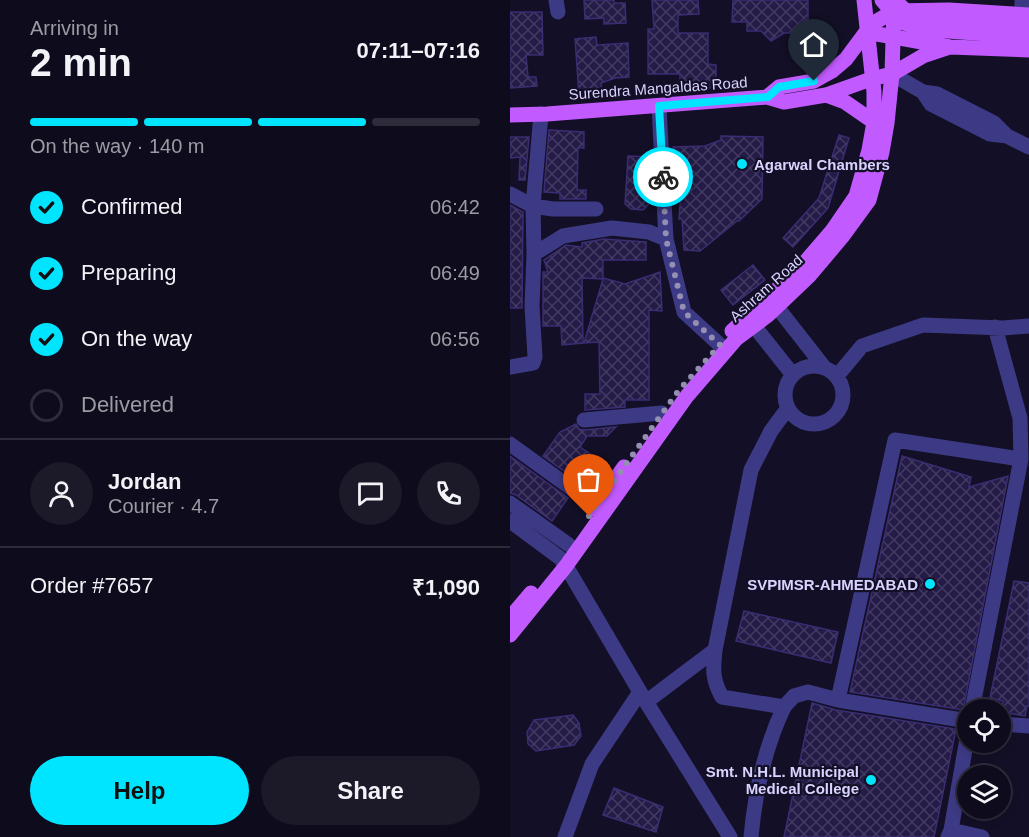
<!DOCTYPE html>
<html lang="en">
<head>
<meta charset="utf-8">
<style>
	body { margin:0; font-family:Helvetica,sans-serif; background:#1c1929; color:#f1f3f6; height:100vh; display:flex; flex-direction:column; font-size:22px; white-space:nowrap }
	* { box-sizing:border-box; margin:0 }
	p { font-size:20px; color:#9b9ba3 }
	.icon { flex:none; width:33px; height:33px; fill:none; stroke:currentColor; stroke-width:2; stroke-linecap:round; stroke-linejoin:round }
	.map { position:relative; flex:1; overflow:hidden }
	.panel { display:flex; flex-direction:column; background:#0e0b1c; width:510px }
	.panel>* { flex:none }
	.tools { position:absolute; left:447px; top:699px; display:grid; gap:12px }
	.tools a { display:grid; place-items:center; width:54px; height:54px; border-radius:50%; background:#0e0b1c; box-shadow:0 3px 9px #0003,0 0 0 2px #2e2b3b; font-size:30px }
	.pin { position:absolute; display:grid; place-items:center; width:51px; height:51px; color:#fff; margin:-62px -26px; border-radius:50% 50% 50% 0; rotate:-45deg; box-shadow:0 0 6px #0007 }
	.pin .icon { rotate:45deg }
	.courier { position:absolute; display:grid; place-items:center; width:60px; height:60px; margin:-30px; border:4px solid #00e5ff; border-radius:50%; background:#fff; color:#222; box-shadow:0 2px 8px #0007 }
	.head em { font-style:normal; font-weight:700 }
	.head div { display:flex; flex-direction:column-reverse }
	.head { display:flex; align-items:center; justify-content:space-between; height:102px; padding:0 30px }
	h1 { font-size:39px; font-weight:700; line-height:45px }
	.bar { display:grid; grid-template-columns:repeat(4,1fr); gap:9px 6px; align-content:center; height:72px; padding:0 30px }
	.bar i { height:8px; border-radius:4px; background:#2e2b3b }
	.bar .active { background:#00e5ff }
	.bar p { grid-column:span 4 }
	.line { display:flex; align-items:center; gap:15px; padding:0 30px; border-top:2px solid #2e2b3b }
	.line div { flex:1 }
	.round { display:grid; place-items:center; flex:none; width:63px; height:63px; border-radius:32px; background:#1c1929 }
	ol { padding:0 30px; list-style:none }
	li { display:flex; align-items:center; gap:18px; height:66px }
	li p { margin-inline-start:auto }
	li .icon { padding:6px; border-radius:50%; background:#00e5ff; color:#111; stroke-width:4 }
	li:last-child { color:#9b9ba3 }
	li i { width:33px; height:33px; border:3px solid #2e2b3b; border-radius:50% }
	.primary-button { display:flex; gap:12px; margin-top:auto; padding:12px 30px }
	.primary-button a { flex:1; height:69px; border-radius:36px; background:#00e5ff; color:#111; font-size:24px; font-weight:700; line-height:69px; text-align:center }
	.primary-button a+a { background:#1c1929; color:#f1f3f6 }
	main { display:flex; flex:1; min-height:0 }
	.map>svg:first-child { display:block }
	.building { fill:url(#building-cross-hatch); stroke:#3b2d73; stroke-width:1.5 }
	.lines { fill:none; stroke-linecap:round; stroke-linejoin:round }
	.minor { stroke:#3d3a85; stroke-width:15 }
	.major { stroke:#c25bff; stroke-width:15 }
	.major-bridge { stroke:#c25bff; stroke-width:15 }
	.done { stroke:#948fb3; stroke-width:6; stroke-dasharray:0 10.8 }
	.route { stroke:#00e5ff; stroke-width:8 }
	.poi-dot { fill:#00e5ff; stroke:#130f26; stroke-width:2 }
	.labels { text-anchor:middle; dominant-baseline:central; stroke-width:4.5; stroke-linejoin:round; paint-order:stroke }
	.street-label { font-size:15px; fill:#d9d4ff; stroke:#130f26 }
	.poi-label { font-size:15px; font-weight:bold; fill:#d9d4ff; stroke:#130f26; text-anchor:end }
</style>
</head>
<body>
<main>
<section class="panel">
<div class="head"><div><h1>2 min</h1><p>Arriving in</p></div><em>07:11–07:16</em></div>
<div class="bar"><i class="active"></i><i class="active"></i><i class="active"></i><i></i><p>On the way · 140 m</p></div>
<ol>
<li><svg class="icon" aria-label="check" viewBox="0 0 24 24"><path d="M5 12l5 5 9-10"/></svg>Confirmed<p>06:42</p></li>
<li><svg class="icon" aria-label="check" viewBox="0 0 24 24"><path d="M5 12l5 5 9-10"/></svg>Preparing<p>06:49</p></li>
<li><svg class="icon" aria-label="check" viewBox="0 0 24 24"><path d="M5 12l5 5 9-10"/></svg>On the way<p>06:56</p></li>
<li><i></i>Delivered</li>
</ol>
<div class="line" style="height:108px"><a class="round"><svg class="icon" aria-label="person" viewBox="0 0 24 24"><circle cx="12" cy="8" r="4"/><path d="M4 21q1-7 8-7t8 7"/></svg></a><div><b>Jordan</b><p>Courier · 4.7</p></div><a class="round"><svg class="icon" aria-label="chat" viewBox="0 0 24 24"><path d="M4 5h16v11H9l-5 4z"/></svg></a><a class="round"><svg class="icon" aria-label="phone" viewBox="0 0 24 24"><path d="M5 4h4l2 5-3 2q2 4 5 5l2-3 5 2v4C11 20 4 13 5 4z"/></svg></a></div>
<div class="line" style="height:78px"><div>Order #7657</div><b>₹1,090</b></div>
<div class="primary-button"><a>Help</a><a>Share</a></div>
</section>
<div class="map">
<svg width="519" height="837" viewBox="0 0 519 837">
	<defs>
		<pattern id="building-cross-hatch" width="8" height="8" patternUnits="userSpaceOnUse" patternTransform="scale(1.5)"><rect width="8" height="8" fill="#241b47"/><path d="M0 0l8 8M0 8l8-8" fill="none" stroke="#433b63"/></pattern>
	</defs>
	<rect width="100%" height="100%" fill="#130f26"/>
	<path class="building" d="M74,0H104V3H115L116,23L94,24V18L75,19Z
		M142,0H188L189,14L168,15V33H198V64L206,65V88L170,87V74H138V29H144Z
		M223,0H298V21H290V33H274L261,41L251,31H237V22H222Z
		M0,12H32L33,55H16L18,77H26L27,86L0,88Z
		M86,37L87,45L118,43L119,77L105,78L91,83L92,93L69,95L65,39Z
		M39,130L74,132V148H68L67,190H76V199H50V193L34,192Z
		M329,135L339,138L318,208L283,247L273,238L309,198Z
		M211,136L253,137L252,199L229,221H227L190,251L174,250L172,219H169L171,192H164L163,147L195,146L211,140Z
		M0,137H19L15,180H9L10,157L0,158Z
		M118,156L142,157L141,202L133,210L121,209L115,204Z
		M0,205L13,212L12,308H0Z
		M94,239L136,242V260H93V278L115,284L150,272L152,311L139,310V400H115V407L75,410V394H90L89,342L74,343L93,279L72,278L73,343L52,345L51,326H33V272H38L34,260L56,245L72,247V243Z
		M243,265L255,280L223,305L211,290Z
		M66,424L69,429L74,430L106,427L97,436H77L70,447L82,455L65,479L33,456L50,432Z
		M0,456L58,498L42,521L6,495L0,493Z
		M392,456L461,477L459,487L498,476L453,710L340,692Z
		M504,581L519,583V706H517L515,716L491,712L493,701L480,698Z
		M234,611L328,632L321,663L226,641Z
		M302,703L326,710L446,729L424,837H274Z
		M63,715L69,723L71,736L64,745L26,751L18,744L17,732L24,720Z
		M104,788L153,807L146,832L93,815Z"/>
	<g class="lines">
		<path class="minor" d="M46,0L48,12
			M512,15V0
			M382,74L413,92L421,104L480,134L497,136L519,147
			M413,92L427,94L484,123L497,136
			M149,106L156,239L174,312L210,345L214,352
			M0,194L23,206L43,209H86
			M24,254L53,236L102,228L139,232L156,239
			M267,307L314,367
			M237,317L283,375
			M485,327L510,418L511,459
			M275 395a29 29 0 1 1 58 0a29 29 0 1 1-58 0Z
			M0,367L23,363L25,357L22,306L24,254L23,206L31,114
			M327,376L352,346L413,325L493,328L519,326
			M74,420L152,413
			M0,444L86,506
			M0,503L59,545
			M0,521L50,558L56,566L130,692L220,837
			M205,650C203,670 202,679 212,697L274,707C255,747 245,793 241,837
			M328,700L385,440L511,459L462,710
			M136,702L205,650L241,470L261,431L278,408
			M274,707L284,696L298,692L328,700L458,721
			M490,724L519,726
			M441,830L458,733
			M55,837L82,764L130,692
			M438,837L441,830L472,837"/>
		<path class="major" d="M356,32L440,47L519,50
			M316,95L335,102L364,122
			M257,97L274,102L316,95L361,79L382,74L413,56L440,47
			M0,115L37,114L257,97L269,87L304,81L322,71L336,59L362,24L384,11L439,10L519,15
			M222,331L290,268L322,231L346,196L359,150L364,122V92L354,0
			M84,509L114,467
			M0,618L21,593
			M0,635L56,566L177,396L226,339L258,315L300,275L332,237L359,200L372,152L377,123L382,74L384,6"/>
		<path class="major-bridge" d="M372,0L391,22L411,29L519,37
			M385,0C389,4 393,10 399,12C429,26 485,23 519,25"/>
	</g>
	<g class="lines">
		<path class="done" d="M79,516L169,390L210,345L174,312L156,239L153,177"/>
		<path class="route" d="M153,177L149,106L258,97L269,87L304,81"/>
	</g>
	<g class="poi-dot">
		<circle cx="232" cy="164" r="6"/>
		<circle cx="420" cy="584" r="6"/>
		<circle cx="361" cy="780" r="6"/>
	</g>
	<g class="labels">
		<g class="street-label">
			<text transform="translate(148 88) rotate(-4)">Surendra Mangaldas Road</text>
			<text transform="translate(256 288) rotate(-42)">Ashram Road</text>
		</g>
		<g class="poi-label">
			<text x="244" y="164" text-anchor="start">Agarwal Chambers</text>
			<text x="408" y="584">SVPIMSR-AHMEDABAD</text>
			<text x="349" y="771">Smt. N.H.L. Municipal<tspan x="349" dy="17">Medical College</tspan></text>
		</g>
	</g>
</svg>
<div class="tools">
<a><svg class="icon" aria-label="locate" viewBox="0 0 24 24"><circle cx="12" cy="12" r="6"/><path d="M12 2v4M12 18v4M2 12h4M18 12h4"/></svg></a>
<a><svg class="icon" aria-label="layers" viewBox="0 0 24 24"><path d="M12 4l9 5-9 5-9-5zM3 14l9 5 9-5"/></svg></a>
</div>
<div class="pin" style="left:79px;top:516px;background:#ea580c"><svg class="icon" aria-label="bag" viewBox="0 0 24 24"><path d="M5 8h14l-1 12H6zM9 8a3 3 0 0 1 6 0"/></svg></div>
<div class="pin" style="left:304px;top:81px;background:#1f2937"><svg class="icon" aria-label="home" viewBox="0 0 24 24"><path d="M3 11l9-7 9 7M6 9v11h12V9"/></svg></div>
<div class="courier" style="left:153px;top:177px"><svg class="icon" aria-label="bike" viewBox="0 0 24 24"><circle cx="6" cy="16" r="4"/><circle cx="18" cy="16" r="4"/><path d="M6 16l4-8h5l3 8M10 8l3 8H6M13 5h3"/></svg></div>
</div>
</main>
</body>
</html>
